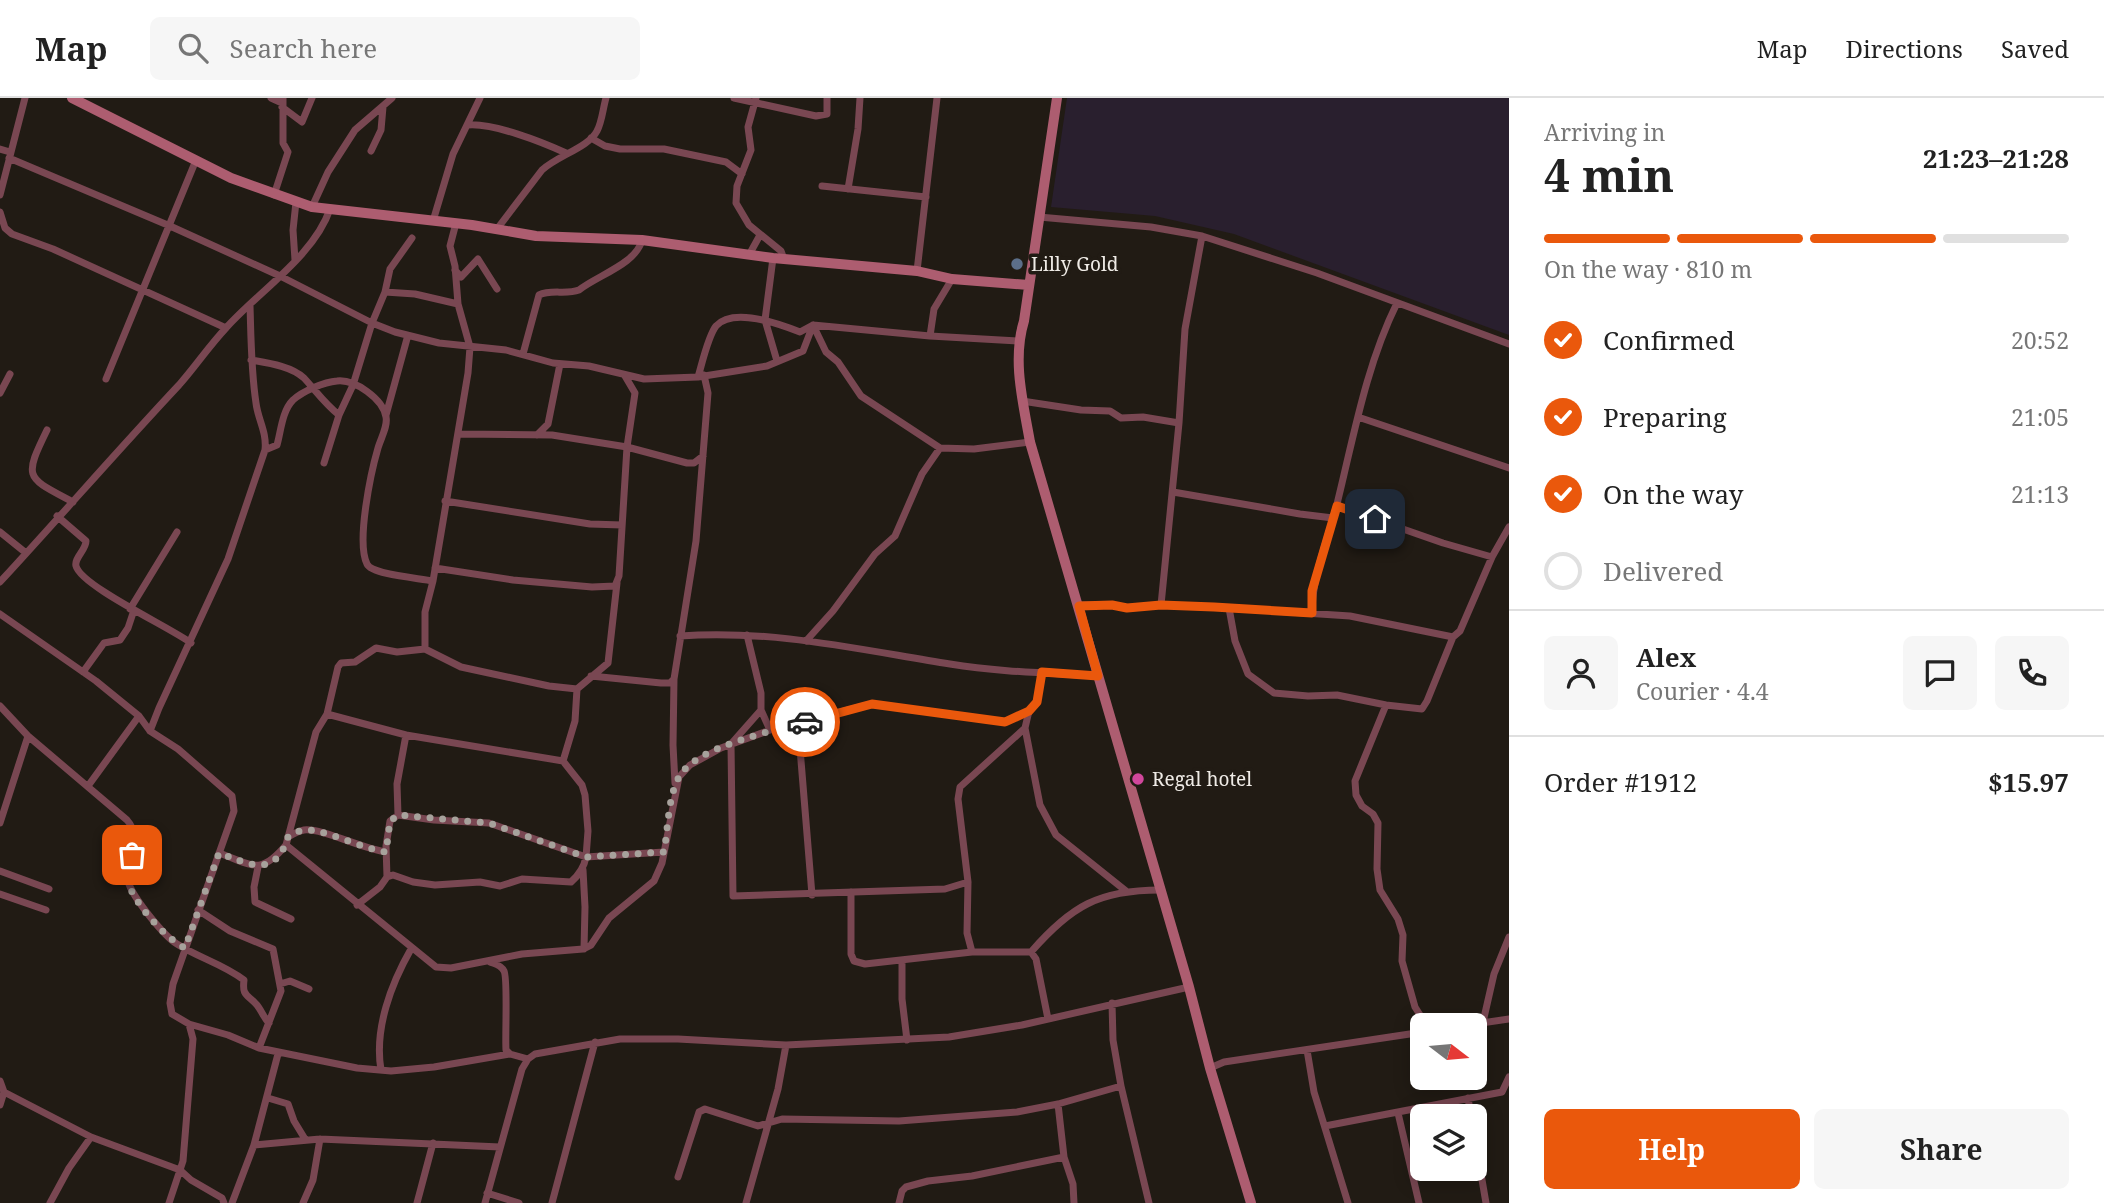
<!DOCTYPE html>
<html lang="en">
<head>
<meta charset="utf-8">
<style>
	body { margin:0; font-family:"Noto Serif",serif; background:#f6f6f6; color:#222; height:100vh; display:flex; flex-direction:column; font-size:26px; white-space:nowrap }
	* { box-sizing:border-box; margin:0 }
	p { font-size:23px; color:#767676 }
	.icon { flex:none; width:38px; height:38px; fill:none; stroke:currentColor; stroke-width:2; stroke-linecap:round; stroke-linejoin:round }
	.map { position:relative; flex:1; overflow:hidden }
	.side { display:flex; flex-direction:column; background:#fff; width:595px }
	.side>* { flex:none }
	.needle { width:46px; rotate:106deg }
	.fabs { position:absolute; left:1410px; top:915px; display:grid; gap:14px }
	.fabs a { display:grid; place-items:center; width:77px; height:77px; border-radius:10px; background:#fff; box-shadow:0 4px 18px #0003; font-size:35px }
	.pin { position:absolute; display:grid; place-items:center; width:60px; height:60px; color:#fff; margin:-30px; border-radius:14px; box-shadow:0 4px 10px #0006 }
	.courier { position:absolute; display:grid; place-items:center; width:70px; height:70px; margin:-35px; border:5px solid #ea580c; border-radius:50%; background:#fff; color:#222; box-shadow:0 2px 9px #0007 }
	.head em { font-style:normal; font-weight:700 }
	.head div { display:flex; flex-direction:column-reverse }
	.head { display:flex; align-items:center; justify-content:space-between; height:119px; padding:0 35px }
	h1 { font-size:46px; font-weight:700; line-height:52px }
	.bar { display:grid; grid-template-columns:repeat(4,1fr); gap:10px 7px; align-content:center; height:84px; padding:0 35px }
	.bar i { height:9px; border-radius:5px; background:#e0e0e0 }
	.bar .on { background:#ea580c }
	.bar p { grid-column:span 4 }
	.line { display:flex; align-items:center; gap:18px; padding:0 35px; border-top:2px solid #e0e0e0 }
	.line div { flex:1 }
	.round { display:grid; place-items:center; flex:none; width:74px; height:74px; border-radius:10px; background:#f6f6f6 }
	ol { padding:0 35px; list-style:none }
	li { display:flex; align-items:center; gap:21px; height:77px }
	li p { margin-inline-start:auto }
	li .icon { padding:7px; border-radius:50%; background:#ea580c; color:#fff; stroke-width:4 }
	li:last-child { color:#767676 }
	li i { width:38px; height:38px; border:4px solid #e0e0e0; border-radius:50% }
	.button { display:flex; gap:14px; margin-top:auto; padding:14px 35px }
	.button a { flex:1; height:80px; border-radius:10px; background:#ea580c; color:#fff; font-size:28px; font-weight:700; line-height:80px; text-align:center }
	.button a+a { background:#f6f6f6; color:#222 }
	header { display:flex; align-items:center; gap:42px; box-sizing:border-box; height:98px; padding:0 35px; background:#fff; border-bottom:2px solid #e0e0e0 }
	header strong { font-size:33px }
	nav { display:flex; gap:38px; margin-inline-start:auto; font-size:24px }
	.search { width:490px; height:63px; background:#f6f6f6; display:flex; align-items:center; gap:18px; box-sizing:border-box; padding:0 24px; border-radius:10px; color:#767676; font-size:26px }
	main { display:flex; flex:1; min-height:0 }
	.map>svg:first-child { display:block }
	.education { fill:#291f2e }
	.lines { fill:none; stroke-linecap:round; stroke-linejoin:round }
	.street { stroke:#794752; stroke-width:7 }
	.secondary { stroke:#ad5d70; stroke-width:10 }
	.done { stroke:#a7a29c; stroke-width:7; stroke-dasharray:0 12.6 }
	.route { stroke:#ea580c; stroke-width:9 }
	.service-dot { fill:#5c6f8a; stroke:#211b14; stroke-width:2.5 }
	.hotel-dot { fill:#d1479c; stroke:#211b14; stroke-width:2.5 }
	.labels { text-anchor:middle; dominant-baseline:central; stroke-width:7; stroke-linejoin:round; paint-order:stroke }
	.poi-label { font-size:19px; fill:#efebe6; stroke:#211b14; text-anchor:start }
</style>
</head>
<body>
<header>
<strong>Map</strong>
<div class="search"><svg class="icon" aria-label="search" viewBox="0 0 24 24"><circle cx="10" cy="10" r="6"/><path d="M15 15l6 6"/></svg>Search here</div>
<nav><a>Map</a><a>Directions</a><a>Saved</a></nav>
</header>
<main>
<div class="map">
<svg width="1509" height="1105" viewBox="0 0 1509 1105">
	<rect width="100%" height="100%" fill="#211b14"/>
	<path class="education" d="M1067,0H1509V237L1234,136L1155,118L1051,109Z"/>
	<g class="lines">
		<path class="street" d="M271,0L282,5
			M734,0L816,18L827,16V0
			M756,0L748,29L751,52L737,88L736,105L749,127L781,153L784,161
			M282,9L302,24L312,0
			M468,27C494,25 542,44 566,55
			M591,40L605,48L620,51H664L726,64L742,76
			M0,51L10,54
			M371,53L381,32L383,9
			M9,60L170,128L280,178L372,225L395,234L439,245L506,252L553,265L589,268L644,281L698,279L767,268L803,253L813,227
			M822,88L926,99
			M848,91L858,31L860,0
			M0,97L25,0
			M274,97L288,54L283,45V0
			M312,109L328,74L355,32L392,0
			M0,114L5,130L12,136L53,151L226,230
			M1039,119L1151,129L1202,138L1317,175L1509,246
			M433,123L453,56L480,0
			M456,125L450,148L455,168L458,206
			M497,131L542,72C557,58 589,49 597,33C602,24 603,10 606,0
			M749,157L760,137
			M773,160L765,222L777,263
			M295,162L293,132L296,104
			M455,172L461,179L478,161L497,191
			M917,173L937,0
			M385,194L390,171L412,140
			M813,227L826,254L838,264L861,298L940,350L974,351L1030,344
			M930,238L934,211L952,181
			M523,256L539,197C551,191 566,197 579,192C598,177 636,166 642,142
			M251,262C268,265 291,268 304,280C316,293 325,306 339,317
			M625,278L635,295L627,349L687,365H694L703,358
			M698,279C702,266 708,238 716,228C733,209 780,226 800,234L813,227L930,238L1018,243
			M106,281L196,62
			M0,295L10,276
			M1022,303L1081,312L1110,313L1121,320L1143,319L1179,325
			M386,317L408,237
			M1358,319L1509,370
			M47,332C23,381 26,379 73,404
			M537,337L548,326L560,266
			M265,352L277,347C281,333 282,313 293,302C303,293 324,284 337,283C355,281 383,301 386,319C388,328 381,340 378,350C371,374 356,444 367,466C372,477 419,480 433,483L468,275L470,249L458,206L415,196L385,194L372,225L353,287L339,317L324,365
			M1173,394L1300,416L1333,420
			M445,403L590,426L622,427
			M1337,408L1443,445L1492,459
			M57,418L86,443C86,452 74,460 76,468C81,488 171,530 191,545
			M0,434L26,455
			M435,470L513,482L592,489L615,488L619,478L627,349L552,337L458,336
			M0,484C60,419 118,352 179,287C195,269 209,248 226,230C258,194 314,158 330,111
			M1078,507H1112L1127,510L1161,507L1214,509L1350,518L1453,539
			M1161,507L1179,325L1185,231L1202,138
			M1229,510L1235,543L1248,576L1274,595L1308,598L1337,597L1386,607L1422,611L1427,603L1453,539L1460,533L1492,459L1509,429
			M130,511L177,434
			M1312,515C1312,477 1328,442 1337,406C1354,337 1366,268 1397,205
			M0,516L96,583L139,618L150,633L178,651L232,698L234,713L173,886L170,905L172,916L189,926L228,937L259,950L357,970L391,973L434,969L510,956
			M747,537L761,595V612L770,632
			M680,538C771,531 861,552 950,566C999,574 1049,575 1098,578
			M806,543L833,513L875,456L895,438L922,376L940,350
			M425,551V514L433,483
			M83,574L104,545L120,542L128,530L134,512
			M591,578L661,585H670L674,581L696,443L708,295L704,277
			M674,581L673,647L675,685
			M577,591L549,588L461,569L425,551L397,554L376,550L355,564L341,565L338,569L327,616L316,634L286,747L436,869L451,870L522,856L583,851L591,847L609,820L654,783L662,765L679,679L690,667L721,650L770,632L872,606L1005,624L1029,613
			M1386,607L1355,683L1356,697L1362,708L1373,716L1378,725L1377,771L1380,792L1398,821L1403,837L1402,863L1415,909L1427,928
			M0,608L28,638L127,722C145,742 122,761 128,783C132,799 164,838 177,846C199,860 223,866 244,882C242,898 247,896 256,906C261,911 263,919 269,925
			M761,612L731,646L733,798L945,791L968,784
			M327,616L406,637
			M798,626L812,797
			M1025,630L1040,707L1056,737L1126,793
			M150,633L159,610L228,461L265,352C267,334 258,322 256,305C251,272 251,239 250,207
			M88,688L139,618
			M398,717L397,686L406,637L563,663
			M0,725L28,638
			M288,739C293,736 298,733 304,732C322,730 363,751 386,754
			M219,755C253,767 260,778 286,747
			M258,769L254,789L255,804L291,821
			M583,772L585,809L584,851
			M0,773L49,791
			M387,779L386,748L390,723L398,717L434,722L489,725L586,759L664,754
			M851,794V856L854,863L865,866L972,854H1031L1036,861L1048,921
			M0,796L46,812
			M357,807L380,789L387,779L393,777L413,784L435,787L480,784L500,788L522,781L571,784C579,777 584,770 586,759L588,733L585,697L582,687L563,663L575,623L577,591L608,565L617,485
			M198,812L230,833L273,851L281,893L259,950
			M972,854L967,835L968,784L958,701L960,689L1025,630L1029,613L1037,604L1042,574
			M1031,854C1071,808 1099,792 1160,792
			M902,862V901L907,942
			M490,864C495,866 501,867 504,873C508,880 505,938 506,952L510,956L528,961
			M280,886L290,883L309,891
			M1112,905L1113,942L1121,988L1149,1105
			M1483,924L1494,876L1509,839
			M1461,928L1509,921
			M1307,952L1314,994L1348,1105
			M1210,970L1224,964L1423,934
			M381,972C374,931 391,886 411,851
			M0,983L4,994L0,1007
			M4,994L91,1039L180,1072L191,1082L222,1100L224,1105
			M268,1000L288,1006L294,1023L305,1041
			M1468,1000L1471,1018
			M1058,1006L1064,1059L1073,1086L1074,1105
			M1398,1015L1419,1105
			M1325,1028L1502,994L1509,979
			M1475,1041L1486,1105
			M254,1047L320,1041L500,1049
			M678,1079L699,1014L705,1011L758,1028L782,1021L899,1023L1017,1014L1058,1006L1121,988
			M487,1095L519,1105
			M50,1105L69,1070L91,1039
			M169,1105L183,1063L193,941L189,926
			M232,1105L254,1047L278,956
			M303,1105L313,1082L320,1041
			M417,1105L433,1045
			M485,1105L522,971L528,961L535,956L620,941H678L786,947
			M552,1105L595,944
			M746,1105L778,991L786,947L949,939L1022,927L1189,889
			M899,1105L902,1093L906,1089L928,1083L972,1078L1064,1059"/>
		<path class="secondary" d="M72,0L231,80L312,109L472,127L536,138L642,142L773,160L917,173L952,181L1029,187
			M1057,0L1024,223C1012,262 1023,304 1030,344L1189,889L1210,970L1251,1105"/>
	</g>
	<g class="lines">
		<path class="done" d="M132,757C130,765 126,776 128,784C134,805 166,841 185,850L219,755C249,766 275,781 288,739C293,736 298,733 304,732C322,730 363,751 386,754L390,723L398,717L489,725L586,759L664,754C668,732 668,698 679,679C695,649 773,633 805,624"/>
		<path class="route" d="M805,624L872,606L1005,624L1029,613L1037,604L1042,574L1098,578L1079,508L1112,507L1127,510L1161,507L1214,509L1312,515V493L1337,408L1375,421"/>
	</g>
	<circle class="service-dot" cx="1017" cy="166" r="7"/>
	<circle class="hotel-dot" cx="1138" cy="681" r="7"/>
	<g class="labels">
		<g class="poi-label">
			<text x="1031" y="166">Lilly Gold</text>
			<text x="1152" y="681">Regal hotel</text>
		</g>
	</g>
</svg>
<div class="fabs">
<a><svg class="needle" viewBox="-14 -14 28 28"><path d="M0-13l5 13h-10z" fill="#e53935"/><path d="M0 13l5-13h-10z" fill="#767676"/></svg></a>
<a><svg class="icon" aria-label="layers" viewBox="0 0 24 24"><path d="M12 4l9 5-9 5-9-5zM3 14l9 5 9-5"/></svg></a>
</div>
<div class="pin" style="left:132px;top:757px;background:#ea580c"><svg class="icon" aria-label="bag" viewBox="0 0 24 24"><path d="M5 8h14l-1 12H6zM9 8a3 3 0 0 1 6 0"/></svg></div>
<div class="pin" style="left:1375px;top:421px;background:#1f2937"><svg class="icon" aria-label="home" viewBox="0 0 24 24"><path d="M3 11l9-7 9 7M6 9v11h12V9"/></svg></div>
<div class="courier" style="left:805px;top:624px"><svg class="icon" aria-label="car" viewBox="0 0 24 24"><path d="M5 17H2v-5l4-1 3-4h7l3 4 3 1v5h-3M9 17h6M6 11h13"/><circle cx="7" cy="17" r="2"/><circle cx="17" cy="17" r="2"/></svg></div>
</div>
<section class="side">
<div class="head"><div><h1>4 min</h1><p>Arriving in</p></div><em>21:23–21:28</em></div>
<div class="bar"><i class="on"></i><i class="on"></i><i class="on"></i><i></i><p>On the way · 810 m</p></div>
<ol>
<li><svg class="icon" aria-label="check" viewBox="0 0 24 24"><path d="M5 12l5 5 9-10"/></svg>Confirmed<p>20:52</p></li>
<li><svg class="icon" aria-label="check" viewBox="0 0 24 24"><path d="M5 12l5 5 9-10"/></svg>Preparing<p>21:05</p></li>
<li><svg class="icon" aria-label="check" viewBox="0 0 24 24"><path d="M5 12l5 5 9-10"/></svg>On the way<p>21:13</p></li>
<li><i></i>Delivered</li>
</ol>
<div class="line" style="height:126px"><a class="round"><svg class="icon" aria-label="person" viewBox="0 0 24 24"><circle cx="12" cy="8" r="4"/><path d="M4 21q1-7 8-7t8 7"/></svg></a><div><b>Alex</b><p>Courier · 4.4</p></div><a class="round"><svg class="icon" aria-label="chat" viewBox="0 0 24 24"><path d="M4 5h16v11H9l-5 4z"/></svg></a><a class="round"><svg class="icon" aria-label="phone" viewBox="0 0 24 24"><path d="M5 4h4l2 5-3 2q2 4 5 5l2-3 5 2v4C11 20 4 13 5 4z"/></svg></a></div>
<div class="line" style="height:91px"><div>Order #1912</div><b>$15.97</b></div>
<div class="button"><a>Help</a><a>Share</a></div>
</section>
</main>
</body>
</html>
